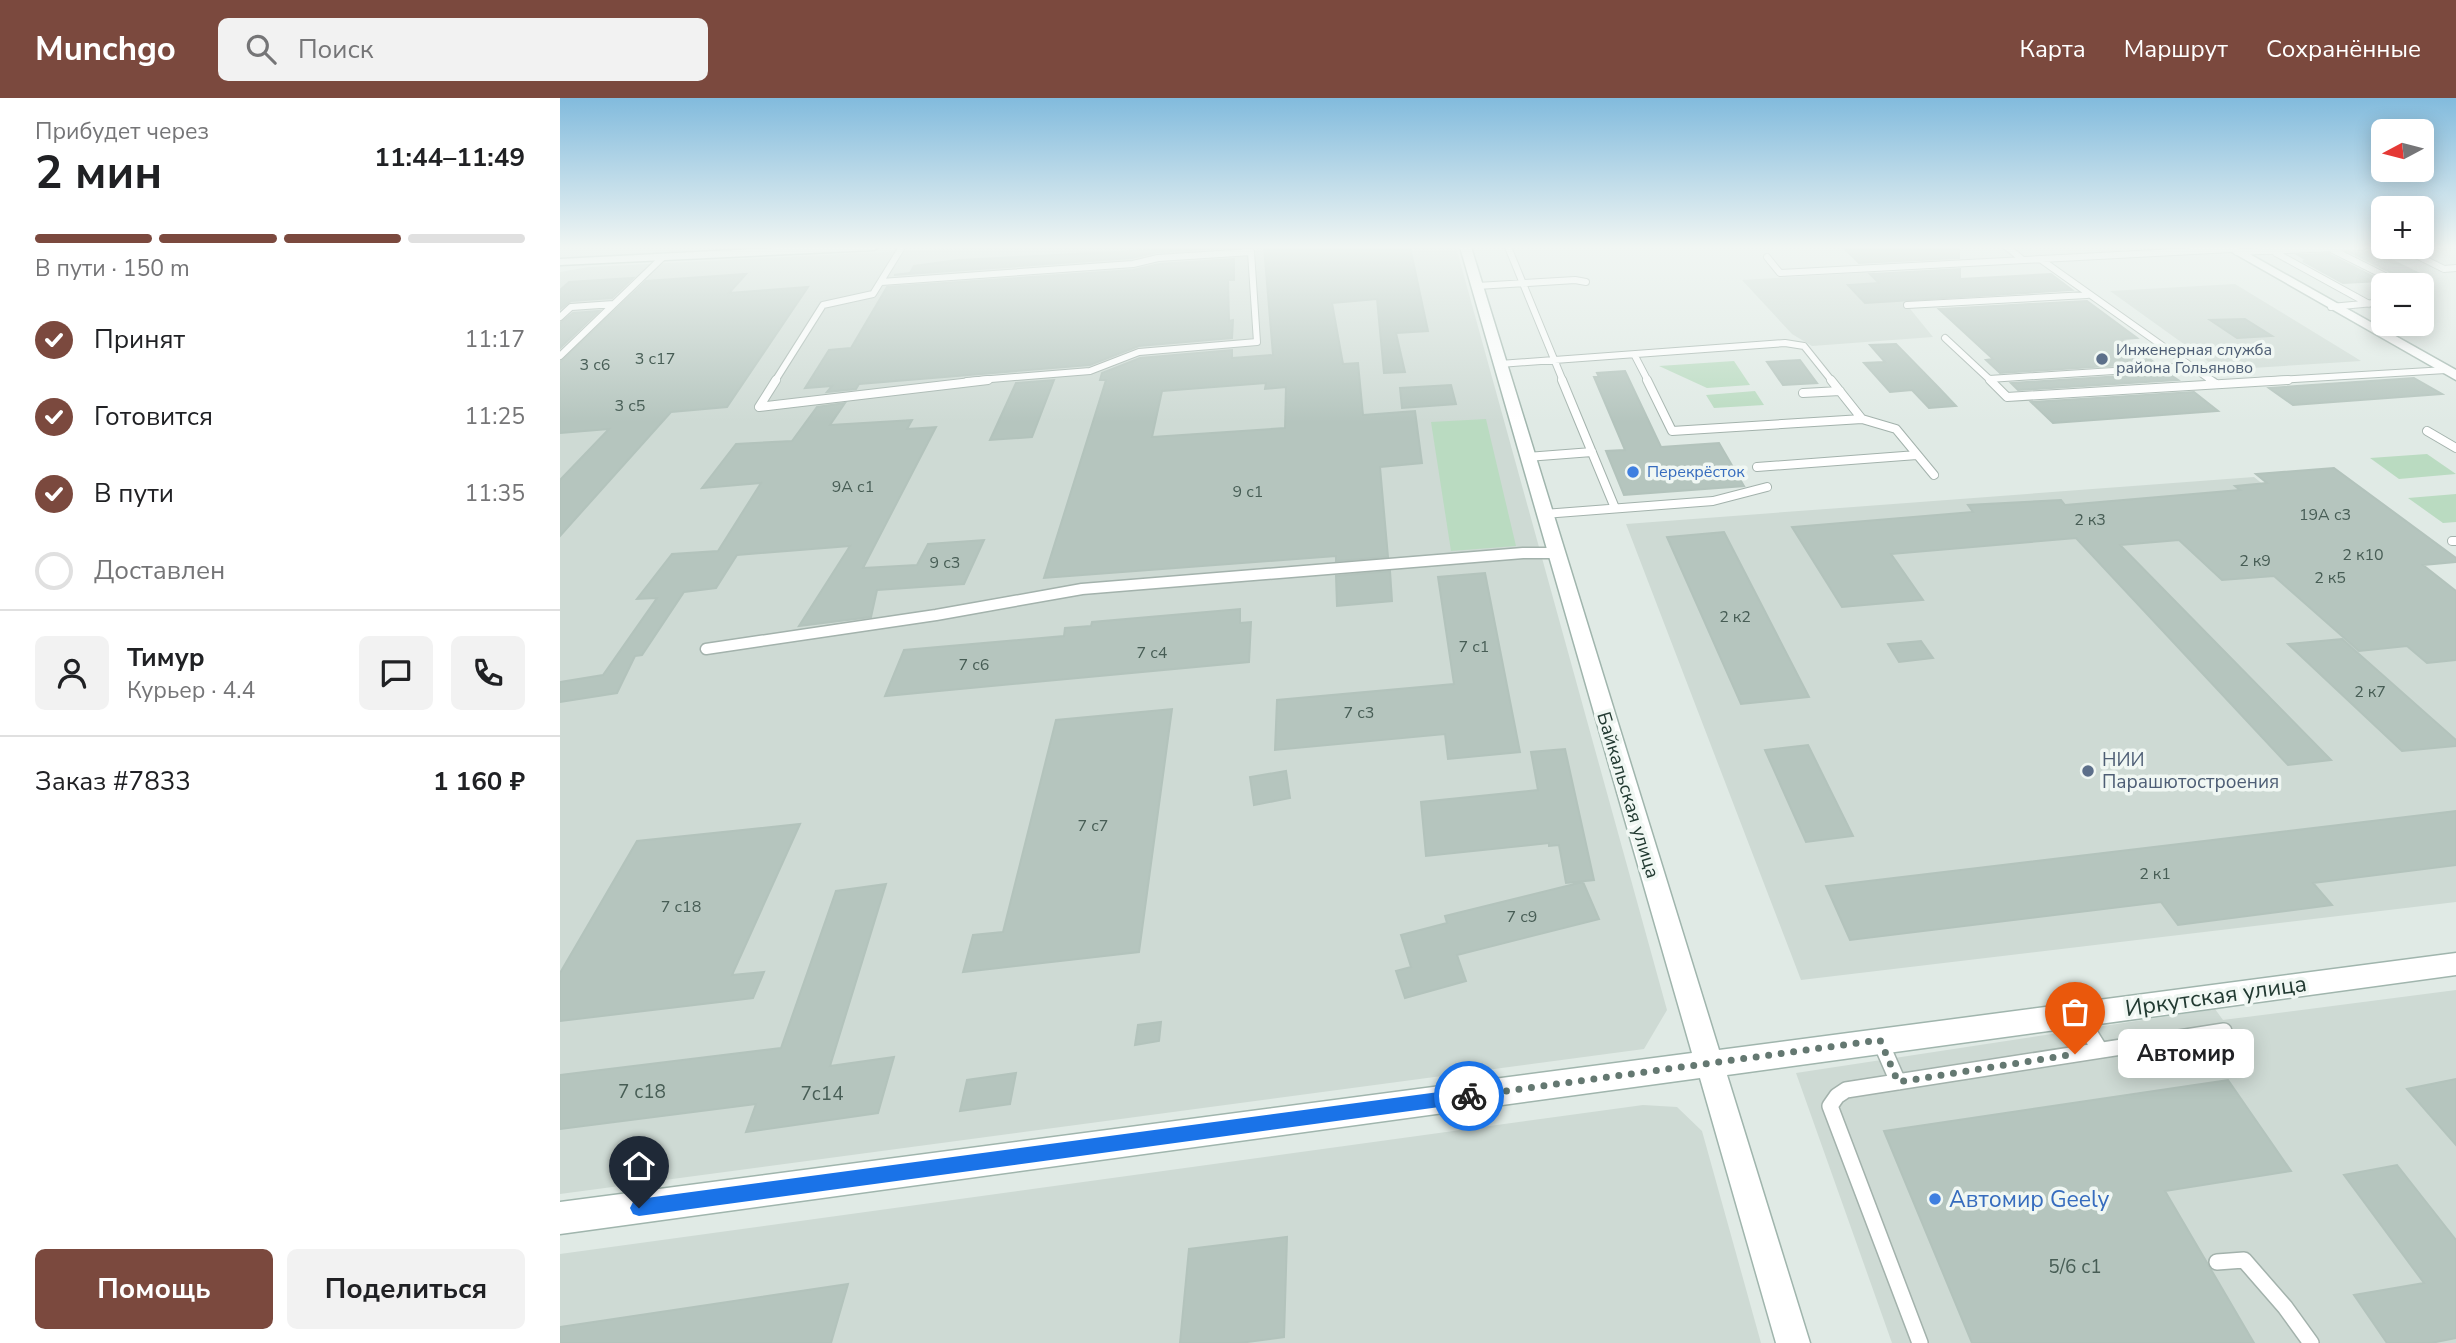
<!DOCTYPE html>
<html lang="ru">
<head>
<meta charset="utf-8">
<style>
	body { margin:0; font-family:"Nunito Sans",sans-serif; background:#f2f2f2; color:#202124; height:100vh; display:flex; flex-direction:column; font-size:26px; white-space:nowrap }
	* { box-sizing:border-box; margin:0 }
	p { font-size:23px; color:#757577 }
	.icon { flex:none; width:38px; height:38px; fill:none; stroke:currentColor; stroke-width:2; stroke-linecap:round; stroke-linejoin:round }
	.map { position:relative; flex:1; overflow:hidden }
	.details { display:flex; flex-direction:column; background:#fff; width:560px }
	.details>* { flex:none }
	.needle { width:46px; rotate:263deg }
	.controls { position:absolute; left:1811px; top:21px; display:grid; gap:14px }
	.controls a { display:grid; place-items:center; width:63px; height:63px; border-radius:10px; background:#fff; box-shadow:0 4px 18px #0003; font-size:35px }
	.pin { position:absolute; display:grid; place-items:center; width:60px; height:60px; color:#fff; margin:-72px -30px; border-radius:50% 50% 50% 0; rotate:-45deg; box-shadow:0 0 7px #0007 }
	.pin .icon { rotate:45deg }
	.courier { position:absolute; display:grid; place-items:center; width:70px; height:70px; margin:-35px; border:5px solid #1a73e8; border-radius:50%; background:#fff; color:#222; box-shadow:0 2px 9px #0007 }
	.bubble { position:absolute; height:49px; border-radius:10px; background:#fff; box-shadow:0 4px 18px #0003; font-size:23px; font-weight:700; line-height:49px; text-align:center }
	.headline em { font-style:normal; font-weight:700 }
	.headline div { display:flex; flex-direction:column-reverse }
	.headline { display:flex; align-items:center; justify-content:space-between; height:119px; padding:0 35px }
	h1 { font-size:46px; font-weight:700; line-height:52px }
	.bar { display:grid; grid-template-columns:repeat(4,1fr); gap:10px 7px; align-content:center; height:84px; padding:0 35px }
	.bar i { height:9px; border-radius:5px; background:#e0e0e0 }
	.bar .on { background:#7b493e }
	.bar p { grid-column:span 4 }
	.line { display:flex; align-items:center; gap:18px; padding:0 35px; border-top:2px solid #e0e0e0 }
	.line div { flex:1 }
	.round { display:grid; place-items:center; flex:none; width:74px; height:74px; border-radius:10px; background:#f2f2f2 }
	ol { padding:0 35px; list-style:none }
	li { display:flex; align-items:center; gap:21px; height:77px }
	li p { margin-inline-start:auto }
	li .icon { padding:7px; border-radius:50%; background:#7b493e; color:#fff; stroke-width:4 }
	li:last-child { color:#757577 }
	li i { width:38px; height:38px; border:4px solid #e0e0e0; border-radius:50% }
	.primary-button { display:flex; gap:14px; margin-top:auto; padding:14px 35px }
	.primary-button a { flex:1; height:80px; border-radius:10px; background:#7b493e; color:#fff; font-size:28px; font-weight:700; line-height:80px; text-align:center }
	.primary-button a+a { background:#f2f2f2; color:#202124 }
	header { display:flex; align-items:center; gap:42px; box-sizing:border-box; height:98px; padding:0 35px; background:#7b493e; color:#fff }
	header strong { font-size:33px }
	nav { display:flex; gap:38px; margin-inline-start:auto; font-size:24px }
	.search { width:490px; height:63px; background:#f2f2f2; display:flex; align-items:center; gap:18px; box-sizing:border-box; padding:0 24px; border-radius:10px; color:#757577; font-size:26px }
	main { display:flex; flex:1; min-height:0 }
	.map>svg:first-child { display:block }
	.built { fill:#cedad4 }
	.green { fill:#badbc1 }
	.building { fill:#b5c5be; stroke:#b3c3bc; stroke-width:2; fill-rule:evenodd }
	.lines { fill:none; stroke-linecap:round; stroke-linejoin:round }
	.lane-far4-casing { stroke:#a3b2ac; stroke-width:8 }
	.lane-far3-casing { stroke:#a3b2ac; stroke-width:10 }
	.lane-far2-casing { stroke:#a3b2ac; stroke-width:13 }
	.lane-far1-casing { stroke:#a3b2ac; stroke-width:16 }
	.lane-casing { stroke:#a3b2ac; stroke-width:18 }
	.secondary-casing { stroke:#a0b5ad; stroke-width:3 }
	.lane-far4 { stroke:#fff; stroke-width:6 }
	.lane-far3 { stroke:#fff; stroke-width:8 }
	.lane-far2 { stroke:#fff; stroke-width:10 }
	.lane-far1 { stroke:#fff; stroke-width:12 }
	.lane { stroke:#fff; stroke-width:15 }
	.secondary { fill:#fff; fill-rule:evenodd }
	.route { fill:#1a73e8 }
	.done { stroke:#647871; stroke-width:7; stroke-dasharray:0 12.6 }
	.service-dot { fill:#5c6f8a; stroke:#f0f7f3; stroke-width:2.5 }
	.shop-dot { fill:#3f7fe0; stroke:#f0f7f3; stroke-width:2.5 }
	.labels { text-anchor:middle; dominant-baseline:central; stroke-width:7; stroke-linejoin:round; paint-order:stroke }
	.far-service-label { font-size:16px; fill:#4e5e75; stroke:#f0f7f3; text-anchor:start }
	.number-label { font-size:16px; fill:#475d55 }
	.far-shop-label { font-size:16px; fill:#366cbe; stroke:#f0f7f3; text-anchor:start }
	.service-label { font-size:19px; fill:#4e5e75; stroke:#f0f7f3; text-anchor:start }
	.street-label { font-size:19px; fill:#223a32; stroke:#f0f7f3 }
	.near-number-label { font-size:19px; fill:#475d55 }
	.near-street-label { font-size:23px; fill:#223a32; stroke:#f0f7f3 }
	.near-shop-label { font-size:23px; fill:#366cbe; stroke:#f0f7f3; text-anchor:start }
</style>
</head>
<body>
<header>
<strong>Munchgo</strong>
<div class="search"><svg class="icon" aria-label="search" viewBox="0 0 24 24"><circle cx="10" cy="10" r="6"/><path d="M15 15l6 6"/></svg>Поиск</div>
<nav><a>Карта</a><a>Маршрут</a><a>Сохранённые</a></nav>
</header>
<main>
<section class="details">
<div class="headline"><div><h1>2 мин</h1><p>Прибудет через</p></div><em>11:44–11:49</em></div>
<div class="bar"><i class="on"></i><i class="on"></i><i class="on"></i><i></i><p>В пути · 150 m</p></div>
<ol>
<li><svg class="icon" aria-label="check" viewBox="0 0 24 24"><path d="M5 12l5 5 9-10"/></svg>Принят<p>11:17</p></li>
<li><svg class="icon" aria-label="check" viewBox="0 0 24 24"><path d="M5 12l5 5 9-10"/></svg>Готовится<p>11:25</p></li>
<li><svg class="icon" aria-label="check" viewBox="0 0 24 24"><path d="M5 12l5 5 9-10"/></svg>В пути<p>11:35</p></li>
<li><i></i>Доставлен</li>
</ol>
<div class="line" style="height:126px"><a class="round"><svg class="icon" aria-label="person" viewBox="0 0 24 24"><circle cx="12" cy="8" r="4"/><path d="M4 21q1-7 8-7t8 7"/></svg></a><div><b>Тимур</b><p>Курьер · 4.4</p></div><a class="round"><svg class="icon" aria-label="chat" viewBox="0 0 24 24"><path d="M4 5h16v11H9l-5 4z"/></svg></a><a class="round"><svg class="icon" aria-label="phone" viewBox="0 0 24 24"><path d="M5 4h4l2 5-3 2q2 4 5 5l2-3 5 2v4C11 20 4 13 5 4z"/></svg></a></div>
<div class="line" style="height:91px"><div>Заказ #7833</div><b>1 160 ₽</b></div>
<div class="primary-button"><a>Помощь</a><a>Поделиться</a></div>
</section>
<div class="map">
<svg width="1896" height="1245" viewBox="0 0 1896 1245">
	<rect width="100%" height="100%" fill="#e0eae5"/>
	<path class="built" d="M423,149H896L1107,912L1084,951L0,1096V174L29,169Z
		M1315,174L1347,207L1373,239L1252,248L1232,236L1182,182Z
		M1675,186L1793,258L1801,263L1660,272L1550,193Z
		M1694,379L1896,543V804L1241,882L1066,426Z
		M1896,892V1245H1332L1236,975L1655,911L1663,922Z
		M1083,1007L1117,1009L1142,1033L1201,1245H0V1156Z"/>
	<path class="green" d="M1174,263L1190,287L1147,290L1099,268Z
		M1195,293L1204,307L1154,310L1146,297Z
		M926,321L956,448L891,453L871,324Z
		M1867,356L1896,376L1839,381L1810,360Z
		M1896,396V424L1883,425L1848,400Z"/>
	<path class="building" d="M652,149H674L597,154L572,160L334,177L350,175L354,168L398,162Z
		M704,149H850L868,233L836,235L845,274L824,275L817,201L772,205L783,266L798,265L803,317L855,313L862,365L820,369L828,459L776,463V458L484,480L546,282H540L542,275L580,260L672,252V260L713,257ZM706,285L705,291L726,289L725,330L592,339L602,293Z
		M1283,149H1399V160L1299,165Z
		M1813,153L1868,180L1844,181L1792,155Z
		M1769,156L1770,157L1822,183L1783,185L1743,163H1748L1738,157Z
		M674,161V182H668L669,223L673,222L672,240L579,248L530,267L299,286L296,291L267,294L272,288L245,290L269,252L291,250L327,189L573,172L599,166Z
		M1400,171V181L1491,176L1512,192L1305,205L1288,187L1319,185L1310,176Z
		M186,176L169,195L248,189L167,309L111,314L0,438V382L49,331L0,335V264L86,183Z
		M73,180L52,200L11,203L0,211V192L9,184Z
		M1527,203L1577,240L1563,241L1595,265L1440,275L1426,262L1433,261L1379,211Z
		M39,213L0,250V225L13,215Z
		M1685,221L1712,238L1677,240L1650,222Z
		M1336,246L1379,290L1396,308L1369,310L1352,292L1330,294L1304,265L1325,264L1310,247Z
		M1240,262L1257,285L1223,287L1207,264Z
		M1065,273L1101,349L1159,345L1184,388L1064,397L1046,353L1065,352L1034,279H1039L1037,275Z
		M1608,275L1618,282L1458,292L1451,285Z
		M1854,280L1882,296L1733,307L1709,290Z
		M494,282L472,339L430,342L456,285Z
		M891,287L896,306L842,310L840,290Z
		M1634,294L1658,313L1493,325L1471,304Z
		M285,305L270,327L352,322L347,331L376,329L303,470L357,467L368,446L424,442L404,486L317,492L311,519L239,528L290,448L177,457L156,490L124,494L82,557L75,558L57,595L0,604V584L43,577L97,500L77,501L112,456L158,453L201,385L142,390L176,346L232,343L257,309Z
		M1774,370L1896,460V464L1863,467L1896,493V562L1867,565L1847,548L1799,553L1714,478L1662,482L1619,442L1560,447L1771,662L1728,667L1516,440L1331,456L1363,502L1282,509L1232,429L1413,414L1408,407L1501,402L1505,407L1680,392L1675,388L1707,385L1696,376Z
		M1164,434L1249,599L1181,606L1107,439Z
		M830,473L832,503L777,508L776,478Z
		M925,475L960,654L888,661L885,636L715,652L717,602L894,586L878,479Z
		M680,511V525L691,524L689,564L325,598L344,552L504,538L505,530L531,528L532,524Z
		M1782,541L1896,642V648L1842,653L1728,546Z
		M1361,543L1373,560L1339,564L1328,546Z
		M612,611L579,854L403,874L413,837L443,834L496,622Z
		M1248,647L1293,738L1246,744L1205,652Z
		M1005,651L1034,782L1006,785L999,747L989,748V745L866,758L861,704L978,692L971,654Z
		M726,673L730,700L694,707L690,679Z
		M1896,713V767L1753,785L1772,807L1618,827L1601,804L1290,842L1266,788Z
		M240,726L172,877L204,874L193,900L0,923V875L77,743Z
		M1023,784L1039,821L897,857L906,883L845,900L836,873L851,869L841,837L887,825L885,818Z
		M326,786L270,968L334,959L318,1015L186,1034L196,1006L0,1031V977L221,950L276,793Z
		M601,924L599,943L575,947L578,927Z
		M456,975L450,1006L400,1013L407,982Z
		M1896,981V1047L1847,991Z
		M1668,982L1731,1073L1605,1093L1694,1245H1412L1324,1033Z
		M1837,1067L1896,1142V1240L1871,1245H1827L1794,1197L1864,1185L1784,1077Z
		M727,1139L724,1239L680,1245H620L629,1151Z
		M288,1186L271,1245H0V1229Z"/>
	<g class="lines">
		<g class="lane-far4-casing">
			<path id="lane-far4" d="M948,149L1003,283
				M1447,149L1463,162
				M1840,149L1884,171L1896,170
				M1773,152L1843,187
				M1677,154L1802,149
				M1716,155L1809,206
				M1207,159L1220,175L1671,151
				M1480,161L1652,283
				M321,184L573,166L598,160L691,154L697,244L579,254L530,273L407,283
				M917,188L1015,182L1026,184
				M1862,197L1868,200L1862,201
				M1347,207L1527,197
				M1771,209L1824,204
				M0,219L11,209L54,206
				M1385,240L1429,281
				M0,258L103,159
				M1075,258L1088,283
				M940,266L1225,245L1244,248L1272,283
				M215,283L263,207L313,196L342,149
				M1431,283L1429,281L1631,268
				M1699,283L1886,272"/>
		</g>
		<g class="lane-far3-casing">
			<path id="lane-far3" d="M216,282L199,309L428,282
				M1002,282L1055,410
				M1087,282L1112,333L1302,321L1271,282
				M1430,282L1447,299L1728,282
				M1650,282L1656,286
				M1243,295L1280,293
				M1302,321L1336,331L1374,377
				M1867,333L1896,350
				M967,359L1032,354
				M1197,369L1357,357
				M984,416L1153,403L1207,389
				M1892,443H1896"/>
		</g>
		<g class="lane-far2-casing">
			<path id="lane-far2" d="M146,551L376,517L522,491L963,455H996"/>
		</g>
		<g class="lane-far1-casing">
			<path id="lane-far1" d="M1518,916L1520,919"/>
		</g>
		<g class="lane-casing">
			<path id="lane" d="M1519,918L1540,952
				M1321,945L1338,984
				M1657,1164L1684,1162L1725,1209L1751,1245
				M1360,1245L1270,1008L1277,998L1286,992L1664,933"/>
		</g>
		<g class="secondary-casing">
			<path id="secondary" d="M235,149H319L314,152L0,167V161Z
				M900,149H911L1159,952L1896,855V877L1167,977L1250,1245H1216L1140,980L0,1136V1104L1132,955Z
				M1663,149H1677L1896,272V282Z"/>
		</g>
		<use href="#lane-far4" class="lane-far4"/>
		<use href="#lane-far3" class="lane-far3"/>
		<use href="#lane-far2" class="lane-far2"/>
		<use href="#lane-far1" class="lane-far1"/>
		<use href="#lane" class="lane"/>
		<use href="#secondary" class="secondary"/>
	</g>
	<linearGradient id="sky" x2="0" y2="1"><stop stop-color="#82bbdd"/><stop offset="0.46" stop-color="#f1f6f3"/><stop offset="1" stop-color="#f1f6f3" stop-opacity="0"/></linearGradient>
	<rect width="1896" height="324" fill="url(#sky)"/>
	<path class="route" d="M909,990L914,992L917,998L914,1003L909,1005L79,1118L73,1116L70,1110L73,1104L79,1101Z"/>
	<g class="lines">
		<path class="done" d="M909,998L1320,942L1338,984L1515,956"/>
	</g>
	<g class="service-dot">
		<circle cx="1542" cy="261" r="7"/>
		<circle cx="1528" cy="673" r="7"/>
	</g>
	<g class="shop-dot">
		<circle cx="1073" cy="374" r="7"/>
		<circle cx="1375" cy="1101" r="7"/>
	</g>
	<g class="labels">
		<g class="far-service-label">
			<text x="1556" y="252">Инженерная служба<tspan x="1556" dy="18">района Гольяново</tspan></text>
		</g>
		<g class="number-label">
			<text x="95" y="261">3 с17</text>
			<text x="35" y="267">3 с6</text>
			<text x="70" y="308">3 с5</text>
			<text x="293" y="389">9А с1</text>
			<text x="688" y="394">9 с1</text>
			<text x="1765" y="417">19A с3</text>
			<text x="1530" y="422">2 к3</text>
			<text x="1803" y="457">2 к10</text>
			<text x="1695" y="463">2 к9</text>
			<text x="385" y="465">9 с3</text>
			<text x="1770" y="480">2 к5</text>
			<text x="1175" y="519">2 к2</text>
			<text x="914" y="549">7 с1</text>
			<text x="592" y="555">7 с4</text>
			<text x="414" y="567">7 с6</text>
			<text x="1810" y="594">2 к7</text>
			<text x="799" y="615">7 с3</text>
			<text x="533" y="728">7 с7</text>
			<text x="1595" y="776">2 к1</text>
			<text x="121" y="809">7 с18</text>
			<text x="962" y="819">7 с9</text>
		</g>
		<g class="far-shop-label">
			<text x="1087" y="374">Перекрёсток</text>
		</g>
		<g class="service-label">
			<text x="1542" y="662">НИИ<tspan x="1542" dy="22">Парашютостроения</tspan></text>
		</g>
		<g class="street-label">
			<text transform="translate(1068 697) rotate(73)">Байкальская улица</text>
		</g>
		<g class="near-number-label">
			<text x="82" y="994">7 с18</text>
			<text x="262" y="996">7с14</text>
			<text x="1515" y="1169">5/6 с1</text>
		</g>
		<g class="near-street-label">
			<text transform="translate(1656 898) rotate(-8)">Иркутская улица</text>
		</g>
		<g class="near-shop-label">
			<text x="1389" y="1101">Автомир Geely</text>
		</g>
	</g>
</svg>
<div class="controls">
<a><svg class="needle" viewBox="-14 -14 28 28"><path d="M0-13l5 13h-10z" fill="#e53935"/><path d="M0 13l5-13h-10z" fill="#757577"/></svg></a>
<a>+</a>
<a>−</a>
</div>
<div class="pin" style="left:1515px;top:956px;background:#ea580c"><svg class="icon" aria-label="bag" viewBox="0 0 24 24"><path d="M5 8h14l-1 12H6zM9 8a3 3 0 0 1 6 0"/></svg></div>
<div class="pin" style="left:79px;top:1110px;background:#1f2937"><svg class="icon" aria-label="home" viewBox="0 0 24 24"><path d="M3 11l9-7 9 7M6 9v11h12V9"/></svg></div>
<div class="courier" style="left:909px;top:998px"><svg class="icon" aria-label="bike" viewBox="0 0 24 24"><circle cx="6" cy="16" r="4"/><circle cx="18" cy="16" r="4"/><path d="M6 16l4-8h5l3 8M10 8l3 8H6M13 5h3"/></svg></div>
<div class="bubble" style="left:1558px;top:931px;width:136px">Автомир</div>
</div>
</main>
</body>
</html>
